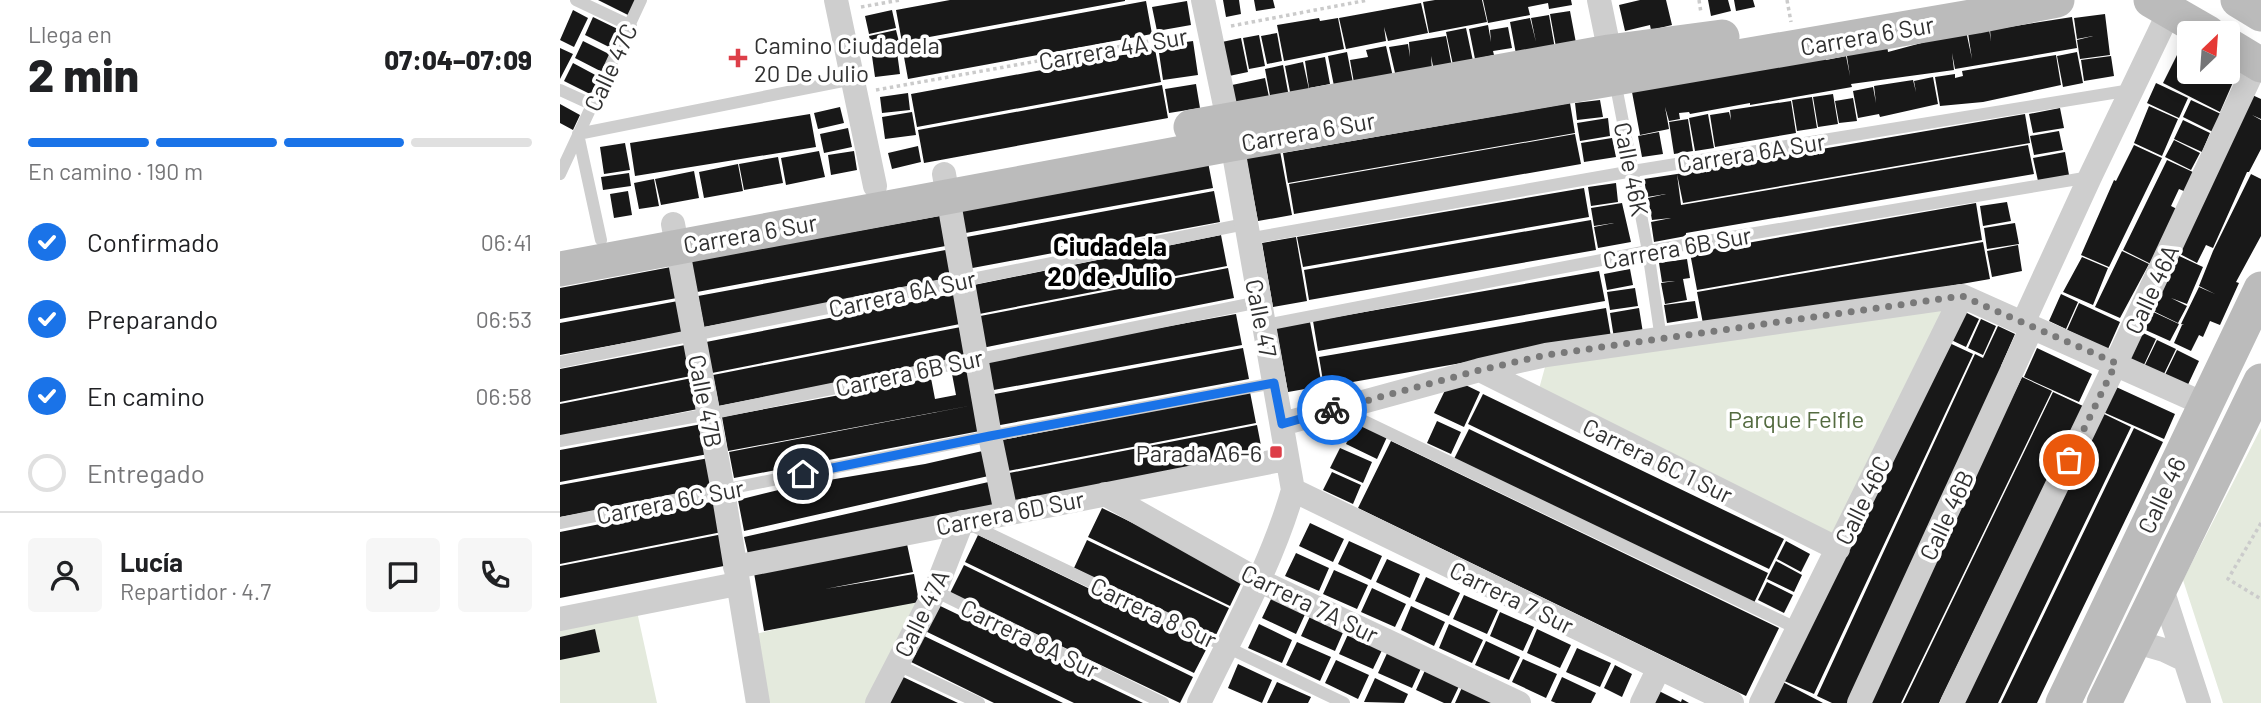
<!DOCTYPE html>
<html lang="es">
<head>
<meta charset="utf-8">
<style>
	body { margin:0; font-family:Barlow,sans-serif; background:#f6f6f6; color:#202124; height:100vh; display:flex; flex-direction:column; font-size:26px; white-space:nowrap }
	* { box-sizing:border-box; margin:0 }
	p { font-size:23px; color:#757577 }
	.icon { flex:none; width:38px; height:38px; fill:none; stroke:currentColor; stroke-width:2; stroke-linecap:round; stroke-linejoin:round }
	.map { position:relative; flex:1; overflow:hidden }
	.details { display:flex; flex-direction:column; background:#fff; width:560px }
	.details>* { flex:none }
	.needle { width:46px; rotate:25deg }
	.fabs { position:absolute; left:1617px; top:21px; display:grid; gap:14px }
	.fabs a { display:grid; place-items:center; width:63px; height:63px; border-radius:7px; background:#fff; box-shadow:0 4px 18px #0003; font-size:35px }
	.pin { position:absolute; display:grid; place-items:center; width:60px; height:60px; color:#fff; margin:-30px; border:4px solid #fff; border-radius:50%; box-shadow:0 2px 7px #0007 }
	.courier { position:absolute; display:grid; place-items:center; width:70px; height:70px; margin:-35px; border:5px solid #1a73e8; border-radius:50%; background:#fff; color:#222; box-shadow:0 2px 9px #0007 }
	.headline em { font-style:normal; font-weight:800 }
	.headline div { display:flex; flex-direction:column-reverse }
	.headline { display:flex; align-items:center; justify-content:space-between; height:119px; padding:0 28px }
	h1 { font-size:46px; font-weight:800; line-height:52px }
	.bar { display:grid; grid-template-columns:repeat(4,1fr); gap:10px 7px; align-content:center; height:84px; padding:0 28px }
	.bar i { height:9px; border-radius:5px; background:#e0e0e0 }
	.bar .selected { background:#1a73e8 }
	.bar p { grid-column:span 4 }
	.line { display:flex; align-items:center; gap:18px; padding:0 28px; border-top:2px solid #e0e0e0 }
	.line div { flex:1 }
	.round { display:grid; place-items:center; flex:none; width:74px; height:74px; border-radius:7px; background:#f6f6f6 }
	ol { padding:0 28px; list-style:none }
	li { display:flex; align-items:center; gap:21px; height:77px }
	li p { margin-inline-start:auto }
	li .icon { padding:7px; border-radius:50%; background:#1a73e8; color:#fff; stroke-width:4 }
	li:last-child { color:#757577 }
	li i { width:38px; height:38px; border:4px solid #e0e0e0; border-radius:50% }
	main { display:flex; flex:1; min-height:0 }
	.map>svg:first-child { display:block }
	.green { fill:#e4eadd }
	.building { fill:#181818 }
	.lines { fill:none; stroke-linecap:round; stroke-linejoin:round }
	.path { stroke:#cbcbcb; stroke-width:3.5; stroke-dasharray:3.5 3.5; stroke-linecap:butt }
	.lane { stroke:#cecece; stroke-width:12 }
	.street { stroke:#cecece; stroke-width:24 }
	.secondary { stroke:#bbb; stroke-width:35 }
	.done { stroke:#797979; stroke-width:7; stroke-dasharray:0 12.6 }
	.route { stroke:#1a73e8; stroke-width:9 }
	.poi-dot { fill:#dd3e48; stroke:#fff; stroke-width:2.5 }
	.labels { text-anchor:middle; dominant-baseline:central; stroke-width:7; stroke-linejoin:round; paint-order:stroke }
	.street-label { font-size:24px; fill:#313131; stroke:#fff }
	.poi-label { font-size:24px; fill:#313131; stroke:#fff; text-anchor:start }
	.park-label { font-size:24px; fill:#546b40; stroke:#fff }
	.neighbourhood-label { font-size:26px; font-weight:bold; fill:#000; stroke:#fff }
</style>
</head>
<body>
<main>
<section class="details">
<div class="headline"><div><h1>2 min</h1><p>Llega en</p></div><em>07:04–07:09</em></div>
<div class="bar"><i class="selected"></i><i class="selected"></i><i class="selected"></i><i></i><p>En camino · 190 m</p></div>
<ol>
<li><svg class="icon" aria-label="check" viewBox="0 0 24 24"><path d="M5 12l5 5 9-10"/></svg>Confirmado<p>06:41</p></li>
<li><svg class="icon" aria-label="check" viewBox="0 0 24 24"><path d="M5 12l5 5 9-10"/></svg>Preparando<p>06:53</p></li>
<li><svg class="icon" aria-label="check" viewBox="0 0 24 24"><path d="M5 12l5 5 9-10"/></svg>En camino<p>06:58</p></li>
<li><i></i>Entregado</li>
</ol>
<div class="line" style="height:126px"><a class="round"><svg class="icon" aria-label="person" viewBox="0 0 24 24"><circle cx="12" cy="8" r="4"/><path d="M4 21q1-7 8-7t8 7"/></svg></a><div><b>Lucía</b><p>Repartidor · 4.7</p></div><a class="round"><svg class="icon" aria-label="chat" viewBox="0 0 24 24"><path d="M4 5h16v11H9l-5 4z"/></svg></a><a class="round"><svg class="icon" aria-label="phone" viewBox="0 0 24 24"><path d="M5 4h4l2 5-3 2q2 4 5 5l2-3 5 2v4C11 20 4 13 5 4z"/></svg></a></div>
</section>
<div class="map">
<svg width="1701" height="703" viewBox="0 0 1701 703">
	<rect width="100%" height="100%" fill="#fff"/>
	<path class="green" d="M1397,299L1279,543L977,396L987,360Z
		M1701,428V703H1663L1623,580Z
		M373,592L320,703H200L187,636Z
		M76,607L97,703H0V621Z"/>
	<path class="building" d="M38,0H78L70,16Z
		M390,0H565V1L342,42L336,10Z
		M663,0H679L681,14L666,17Z
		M694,0H713L715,8L696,11Z
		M875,0H922L927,22L869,33L863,2Z
		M923,0H1011L1012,5L989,9L988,3L968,7L970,15L928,23Z
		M1080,0H1106L1112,25L1091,30L1090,25L1065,31L1059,5Z
		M1148,0H1168L1171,11L1151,16Z
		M1174,0H1193L1195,7L1176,11Z
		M586,1L592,34L348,79L342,46Z
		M627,1L631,25L597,31L592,7Z
		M861,3L868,33L828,41L824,27L826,41L786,49L779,18Z
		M13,10L28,18L14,47L0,40Z
		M332,10L336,28L309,34L305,16Z
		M1010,11L1016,43L996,47L990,14Z
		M1545,14L1550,55L1520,59L1517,40L1533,36L1517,39L1514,18Z
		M989,15L995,49L956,54L950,22L970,18L976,42L971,18Z
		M33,17L66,33L57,51L25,35Z
		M1512,17L1517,48L1395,69L1392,53L1394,70L1291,84L1292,87L1190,105V103L1130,114L1129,112L1119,113L1120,119L1109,121L1105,107L1109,129L1080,135L1072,92L1265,57L1266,60L1286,56L1290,76L1286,50L1327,45L1328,52L1406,31L1412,59L1408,33L1429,29L1431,41L1430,30Z
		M759,18L760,21L778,18L784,49L724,61L717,25Z
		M928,25L931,42L930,30L948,27L952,48L933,51L934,55L915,59L909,29Z
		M906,28L913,61L893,65L886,32Z
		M336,30L340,46L313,52L309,36Z
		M717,33L722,61L707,64L701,36Z
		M699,35L705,66L689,69L683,38Z
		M886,36L892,67L874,71L871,56L872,70L836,77L829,47L848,44L850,57L849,42Z
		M681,38L688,72L669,76L662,42Z
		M23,41L55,57L46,74L15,58Z
		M633,41L638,75L603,80L598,46Z
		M826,46L833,77L794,83L790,60L808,57L806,50Z
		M0,48L13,54L0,79Z
		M595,49L601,82L357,127L351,94Z
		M337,52L340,74L315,77L312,56Z
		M787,52L793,83L774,86L768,56Z
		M1517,52L1523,83L1503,87L1497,56Z
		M1496,55L1501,85L1423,102L1380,106L1375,77L1395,74V78L1403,76L1402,71Z
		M1617,55L1629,61V72H1656L1674,80L1660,112L1603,83Z
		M1551,56L1554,76L1524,81L1521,60Z
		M765,57L770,84L749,88L745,61Z
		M743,62L750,94L731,97L725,66Z
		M13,63L41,78L32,95L4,81Z
		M723,65L729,97L711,101L705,69Z
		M1373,77L1378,104L1320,117L1319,114L1298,118L1293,91L1313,87L1316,103L1314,86L1353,80L1356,92L1354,81Z
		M705,78L709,97L676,104L672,85Z
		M1596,83L1628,98L1619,118L1587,103Z
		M636,84L640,108L609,113L605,89Z
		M602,85L608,118L364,163L358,130Z
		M348,93L350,110L322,113L320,97Z
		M1273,94L1278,124L1258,127L1253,97Z
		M1690,94L1701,99V119L1692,115L1701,120V149L1689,172H1687L1653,248L1646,245L1637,263L1618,253Z
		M1252,97L1257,128L1237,131L1232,100Z
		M1293,98L1297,121L1279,123L1275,101Z
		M1040,100L1043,117L1017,120L1015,103Z
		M1631,100L1661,114L1653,132L1623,117Z
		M1231,101L1236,133L1155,147L1150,115L1169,112L1171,120L1170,110Z
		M1010,103L1015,133L728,183L723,153Z
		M0,104L20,115L13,130L0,123Z
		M1589,106L1618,119L1602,156L1574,143Z
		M280,107L284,123L258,129L254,113Z
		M1500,108L1504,128L1473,133L1469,114Z
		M352,112L356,135L325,139L322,117Z
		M250,114L256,147L75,176L70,143Z
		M1148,114L1154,148L1135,151L1129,118Z
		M1465,114L1470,143L1123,203L1117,174Z
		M1048,118L1050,136L1020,141L1017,123Z
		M1128,119L1133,151L1114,154L1109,122Z
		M1623,120L1650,133L1642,152L1614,139Z
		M288,128L292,147L264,153L260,134Z
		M1499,131L1503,150L1474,155L1470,136Z
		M1099,132L1103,154L1082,157L1078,136Z
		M1015,134L1021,164L734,214L729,184Z
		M1052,138L1056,157L1024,162L1021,143Z
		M1614,140L1640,153L1631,170L1605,157Z
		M65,143L70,170L44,174L40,147Z
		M1468,145L1474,174L1126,233V236L1094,242L1091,222L1111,218L1092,220L1088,198L1106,194L1087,197L1084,179L1117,174L1121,205Z
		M1574,145L1602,158L1549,267L1521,255L1554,180L1556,181Z
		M358,146L361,162L332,169L328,153Z
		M259,151L265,177L226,185L221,158Z
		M294,151L297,170L271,175L268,155Z
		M720,151L732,215L698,221L686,157Z
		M1505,152L1509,175L1478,181L1473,158Z
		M218,157L223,183L184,190L179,164Z
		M647,157L653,188L400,234L394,203Z
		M1607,160L1635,173L1626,192L1619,189L1611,206L1617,209L1591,264L1563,250Z
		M178,164L183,191L144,198L139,172Z
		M134,171L139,198L101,205L95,179Z
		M69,173L71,186L43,190L41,177Z
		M1691,174L1701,179V236L1676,282L1679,283L1660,325L1650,321L1643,337L1639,335L1631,351L1614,343L1622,325H1624L1621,324L1639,287L1655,294L1639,286L1653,251Z
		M94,179L99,206L79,209L74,183Z
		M1056,183L1058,202L1031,206L1028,187Z
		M1024,188L1029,217L743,267L737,237Z
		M68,191L72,215L54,218L50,194Z
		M654,191L660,222L407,269L401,238Z
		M1447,202L1451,221L1423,226L1420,206Z
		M1062,203L1071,242L1038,248L1034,227L1054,223L1034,226L1031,208Z
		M1416,203L1422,240L1137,290L1130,253Z
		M385,215L391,245L137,292L131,261Z
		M1031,220L1036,250L749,300L744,270Z
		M1455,223L1459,244L1427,249L1424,228Z
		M661,235L667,266L414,315L404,287Z
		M736,237L747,301L713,307L702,243Z
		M1423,242L1430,279L1144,329L1137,292Z
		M1458,245L1462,271L1432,277L1427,251Z
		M391,249L397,280L144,327L138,296Z
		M1562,251L1589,264L1560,318L1535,307Z
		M1617,255L1643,267L1627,304L1611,298L1627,306L1618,323L1589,309Z
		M1522,257L1548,268L1533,305L1503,292Z
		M1127,259L1130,278L1123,279L1127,300L1105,304L1101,283L1115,281L1102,282L1099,263Z
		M111,267L117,298L0,319V288Z
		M668,268L674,298L422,348L415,317Z
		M1070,269L1073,285L1047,290L1044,274Z
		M1039,271L1045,301L758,351L753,321Z
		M1075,288L1078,306L1050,310L1047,292Z
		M398,293L405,323L152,373L146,342Z
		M1501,294L1518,302L1506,329L1489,321Z
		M118,301L124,332L0,355V323Z
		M1135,301L1138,318L1107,323L1104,305Z
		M1519,303L1560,322L1548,349L1507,330Z
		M1046,308L1051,337L764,387L759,357Z
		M1079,308L1083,333L1054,338L1050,313Z
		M1401,310L1419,319L1406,347L1387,338Z
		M1589,310L1619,324L1610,341L1581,328Z
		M676,314L682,345L428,391L422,360Z
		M1421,319L1436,326L1423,355L1408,348Z
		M750,322L762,386L728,392L716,327Z
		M406,326L412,356L159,406L153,375Z
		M1438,326L1455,334L1441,366L1447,369L1293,703H1272L1257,696L1415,354L1423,358Z
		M1579,331L1596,339L1583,367L1566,359Z
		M1383,340L1413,354L1254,694L1222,680Z
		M1597,340L1616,349L1603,376L1584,367Z
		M125,345L131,376L0,402V369Z
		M683,348L689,379L435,426L429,395Z
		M1477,348L1532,374L1519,402L1464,377Z
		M1617,350L1639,361L1625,391L1602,381Z
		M413,370L425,430L174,478L169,452L414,405L168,451L162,417L371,378L375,399L396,395L392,374Z
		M1462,377L1492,391L1341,703H1305Z
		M132,378L138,409L0,436V404Z
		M891,378L920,392L904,427L874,413Z
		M1554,386L1615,414L1604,439L1543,412Z
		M690,392L696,423L443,472L437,441Z
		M1493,392L1523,406L1379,703H1343Z
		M923,394L1224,539L1209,569L908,424Z
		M1542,413L1571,427L1438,703H1402Z
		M877,421L901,432L891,454L867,443Z
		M796,423L827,437L817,459L786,444Z
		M142,424L148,454L0,482V450Z
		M697,425L703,456L450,505L444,474Z
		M1574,428L1603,442L1477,703H1441Z
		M909,429L1208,573L1194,603L894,459Z
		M831,441L1219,628L1186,696L798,508Z
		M780,448L812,462L803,483L770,468Z
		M427,450L433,475L184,531L178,500L239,485L365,464Z
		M149,458L155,489L0,517V485Z
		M772,472L801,485L793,504L763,490Z
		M433,481L439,506L190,563L184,537Z
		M156,501L162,532L0,564V532Z
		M542,508L684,577L670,606L528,537Z
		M750,523L784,539L773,562L739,546Z
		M163,534L169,565L0,598V566Z
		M418,535L648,646L634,673L405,562Z
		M527,540L669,608L655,637L514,568Z
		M789,541L822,556L811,580L778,564Z
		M1226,541L1250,554L1241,572L1217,559Z
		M347,544L353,572L265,589L354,574L359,602L204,631L194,573Z
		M736,553L769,568L759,591L725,576Z
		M827,559L860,574L850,598L816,582Z
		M1216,561L1242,575L1234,592L1207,579Z
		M404,565L633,677L620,703L390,593Z
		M774,570L808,585L797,609L763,594Z
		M866,577L900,593L889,616L855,601Z
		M1207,582L1233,595L1224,613L1198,600Z
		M812,588L846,604L835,627L801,612Z
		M713,595L747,610L736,634L702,618Z
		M904,595L938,610L927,634L893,619Z
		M374,603L583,703H514L361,629Z
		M851,606L885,622L874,646L841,630Z
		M752,612L785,628L775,651L741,636Z
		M940,612L974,627L963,651L930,636Z
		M699,624L732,640L722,663L688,648Z
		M889,624L923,640L912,663L879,648Z
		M35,629L40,652L0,660V637Z
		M977,629L1011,645L1000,668L967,653Z
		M790,630L824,646L813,669L779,654Z
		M360,634L503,703H434L347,660Z
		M926,641L960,657L949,680L915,665Z
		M737,642L771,657L760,681L726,665Z
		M1017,648L1051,663L1040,687L1006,672Z
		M829,649L863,664L852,688L818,673Z
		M963,659L997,674L986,698L952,682Z
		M776,660L809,675L798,699L765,683Z
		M678,664L712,680L702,703L668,688Z
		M1055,665L1072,674L1062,697L1044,688Z
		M867,666L901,682L891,703H884L856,690Z
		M339,675L398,703H328Z
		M1002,677L1036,693L1031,703H996L991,701Z
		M815,678L848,694L844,703L804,702Z
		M1219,680L1263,703H1207Z
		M717,682L751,697L748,703H707Z
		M904,683L936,703H895Z
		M1095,689L1121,702L1122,699L1129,703H1088Z"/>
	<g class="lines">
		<path class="path" d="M1139,0L1141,13
			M1227,0L1231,22
			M301,7L340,0
			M671,26L808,0
			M316,90L629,34
			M1701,523L1668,579L1701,599"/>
		<path class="lane" d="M16,0L71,26
			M1055,81L1088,251L1101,339
			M0,90L33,105
			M0,174L81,0
			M687,239L1073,171L1571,90
			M41,240L18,134L293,79
			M705,325L1088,251L1530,177
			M0,362L685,224
			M781,410L1238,629
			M0,441L149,414L699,302
			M0,523L430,436L714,383
			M411,525L784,703
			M375,591L603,703
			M336,664L419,703"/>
		<path class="street" d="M276,0L315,186
			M1039,0L1053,68
			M384,174L430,436L446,513
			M113,224L163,491L198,703
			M1463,323L1530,177L1610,10
			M920,370L1278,549
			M722,424L920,370L986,355L1402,296L1644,404
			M733,490L1172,703
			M545,494L698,580L959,703
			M175,567L726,459
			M1601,586L1639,703
			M0,619L177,584
			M1573,641L1604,650L1625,660
			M317,703L375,591L402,522
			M639,703C672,634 712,564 733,490L668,120L643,0
			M1082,703L1099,668
			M1201,703L1402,296
			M1299,703L1472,327
			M1392,703L1556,363L1697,62"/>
		<path class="secondary" d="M1591,0L1648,33
			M1678,0L1701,14
			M1668,45L1701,65
			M631,127L1049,52L1162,37
			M0,269L671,144L1417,16L1497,0
			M1503,703L1701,289
			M1544,703L1701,381"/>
	</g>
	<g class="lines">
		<path class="done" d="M772,410L920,370L986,355L1402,296L1556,363L1509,460"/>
		<path class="route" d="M243,474L430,436L714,383L722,424L772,410"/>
	</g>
	<g class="poi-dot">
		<path d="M174.5 47.5h7v7h7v7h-7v7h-7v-7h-7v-7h7z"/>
		<rect x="709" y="445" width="14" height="14" rx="3.5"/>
	</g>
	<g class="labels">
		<g class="street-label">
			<text transform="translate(1307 35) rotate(-10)">Carrera 6 Sur</text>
			<text transform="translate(553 48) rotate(-10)">Carrera 4A Sur</text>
			<text transform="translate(50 67) rotate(-65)">Calle 47C</text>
			<text transform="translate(748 131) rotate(-10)">Carrera 6 Sur</text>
			<text transform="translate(1191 152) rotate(-9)">Carrera 6A Sur</text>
			<text transform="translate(1072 169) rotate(79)">Calle 46K</text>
			<text transform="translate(190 233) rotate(-10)">Carrera 6 Sur</text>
			<text transform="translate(1117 247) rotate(-10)">Carrera 6B Sur</text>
			<text transform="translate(1591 289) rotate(-65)">Calle 46A</text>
			<text transform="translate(342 293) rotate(-12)">Carrera 6A Sur</text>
			<text transform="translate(702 318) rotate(79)">Calle 47</text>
			<text transform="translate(349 372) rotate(-12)">Carrera 6B Sur</text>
			<text transform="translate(146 401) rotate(79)">Calle 47B</text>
			<text transform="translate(1098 460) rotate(26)">Carrera 6C 1 Sur</text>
			<text transform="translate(1601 495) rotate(-65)">Calle 46</text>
			<text transform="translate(1302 500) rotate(-64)">Calle 46C</text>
			<text transform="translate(110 501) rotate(-11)">Carrera 6C Sur</text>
			<text transform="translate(450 512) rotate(-11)">Carrera 6D Sur</text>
			<text transform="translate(1386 515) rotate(-65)">Calle 46B</text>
			<text transform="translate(952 597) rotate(26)">Carrera 7 Sur</text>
			<text transform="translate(750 603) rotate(26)">Carrera 7A Sur</text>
			<text transform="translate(594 612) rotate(25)">Carrera 8 Sur</text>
			<text transform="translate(361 613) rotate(-64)">Calle 47A</text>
			<text transform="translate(470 638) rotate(26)">Carrera 8A Sur</text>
		</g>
		<g class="poi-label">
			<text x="194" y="44">Camino Ciudadela<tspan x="194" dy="28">20 De Julio</tspan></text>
			<text x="702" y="452" text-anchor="end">Parada A6-6</text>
		</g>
		<g class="park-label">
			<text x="1236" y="418">Parque Felfle</text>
		</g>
		<g class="neighbourhood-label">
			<text x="550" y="245">Ciudadela<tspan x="550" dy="30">20 de Julio</tspan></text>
		</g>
	</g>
</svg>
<div class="fabs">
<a><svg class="needle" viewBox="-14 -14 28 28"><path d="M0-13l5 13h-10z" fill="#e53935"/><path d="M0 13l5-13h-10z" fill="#757577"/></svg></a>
</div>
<div class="pin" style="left:1509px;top:460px;background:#ea580c"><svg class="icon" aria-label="bag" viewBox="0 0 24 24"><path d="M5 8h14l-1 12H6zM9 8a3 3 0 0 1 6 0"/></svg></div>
<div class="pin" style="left:243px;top:474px;background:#1f2937"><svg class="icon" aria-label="home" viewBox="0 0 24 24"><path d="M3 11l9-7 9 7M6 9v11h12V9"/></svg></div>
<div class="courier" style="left:772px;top:410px"><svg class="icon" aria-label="bike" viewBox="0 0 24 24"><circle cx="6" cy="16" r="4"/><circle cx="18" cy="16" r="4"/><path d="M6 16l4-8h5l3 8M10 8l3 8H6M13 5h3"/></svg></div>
</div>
</main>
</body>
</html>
